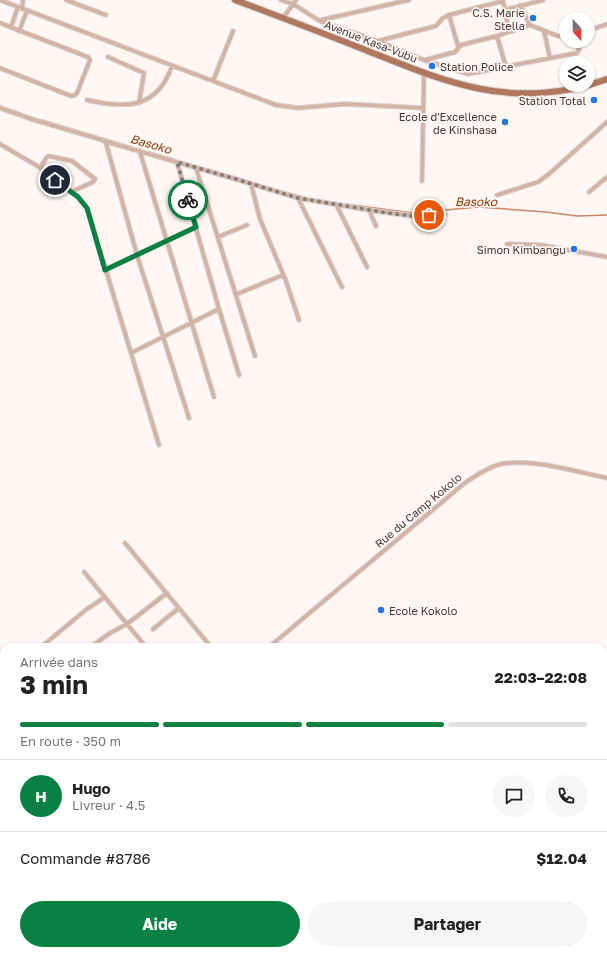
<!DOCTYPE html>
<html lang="fr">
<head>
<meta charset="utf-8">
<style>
	body { margin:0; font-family:"Golos Text",sans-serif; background:#f6f6f6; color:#202124; height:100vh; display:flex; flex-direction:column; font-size:15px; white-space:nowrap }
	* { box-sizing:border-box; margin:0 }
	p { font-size:13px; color:#757577 }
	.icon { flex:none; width:22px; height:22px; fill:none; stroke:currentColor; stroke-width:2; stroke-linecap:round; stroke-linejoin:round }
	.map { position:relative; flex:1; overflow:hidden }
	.details { position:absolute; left:0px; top:643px; width:607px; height:312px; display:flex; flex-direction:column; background:#fff; border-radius:12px 12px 0 0; box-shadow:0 1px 3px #0004 }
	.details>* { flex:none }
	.needle { width:26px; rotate:159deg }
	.tools { position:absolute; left:559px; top:12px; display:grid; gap:8px }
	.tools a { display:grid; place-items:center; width:36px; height:36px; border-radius:50%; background:#fff; box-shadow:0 1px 3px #0004; font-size:20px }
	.pin { position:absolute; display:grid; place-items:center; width:34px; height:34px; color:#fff; margin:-17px; border:2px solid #fff; border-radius:50%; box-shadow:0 1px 4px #0007 }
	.courier { position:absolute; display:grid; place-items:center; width:40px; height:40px; margin:-20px; border:3px solid #0b8043; border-radius:50%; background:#fff; color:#222; box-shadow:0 1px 5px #0007 }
	.summary em { font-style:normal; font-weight:700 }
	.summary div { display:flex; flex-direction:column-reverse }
	.summary { display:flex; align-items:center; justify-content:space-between; height:68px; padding:0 20px }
	h1 { font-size:26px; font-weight:700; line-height:30px }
	.bar { display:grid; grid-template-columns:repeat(4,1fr); gap:6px 4px; align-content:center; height:48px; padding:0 20px }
	.bar i { height:5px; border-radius:3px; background:#e0e0e0 }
	.bar .active { background:#0b8043 }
	.bar p { grid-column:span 4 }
	.line { display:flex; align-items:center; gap:10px; padding:0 20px; border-top:1px solid #e0e0e0 }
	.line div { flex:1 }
	.round { display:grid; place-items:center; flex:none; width:42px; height:42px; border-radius:21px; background:#f6f6f6 }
	.button { display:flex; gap:8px; margin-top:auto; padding:8px 20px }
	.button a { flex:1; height:46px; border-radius:24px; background:#0b8043; color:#fff; font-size:16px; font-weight:700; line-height:46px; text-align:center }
	.button a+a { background:#f6f6f6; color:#202124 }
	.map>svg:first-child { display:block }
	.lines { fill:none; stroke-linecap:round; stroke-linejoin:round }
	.stream { stroke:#c88667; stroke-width:1.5 }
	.minor-casing { stroke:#d9d1ce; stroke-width:5.5 }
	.primary-casing { stroke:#d9d1ce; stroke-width:8 }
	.minor { stroke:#d2b3a5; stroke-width:3.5 }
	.primary { stroke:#ae775e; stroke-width:6 }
	.done { stroke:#847c79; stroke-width:4; stroke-dasharray:0 7.2 }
	.route { stroke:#0b8043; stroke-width:5 }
	.poi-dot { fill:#1f78e2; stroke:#fff7f4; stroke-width:1.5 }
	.labels { text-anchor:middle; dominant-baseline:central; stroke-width:3.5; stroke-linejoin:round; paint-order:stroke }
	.poi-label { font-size:11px; fill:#413a37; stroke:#fff7f4; text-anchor:end }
	.street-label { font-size:11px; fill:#413a37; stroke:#fff7f4 }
	.water-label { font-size:12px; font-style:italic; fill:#8a3a07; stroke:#fff7f4 }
</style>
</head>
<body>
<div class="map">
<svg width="607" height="955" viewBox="0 0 607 955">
	<rect width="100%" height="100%" fill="#fff7f4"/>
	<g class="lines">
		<path class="stream" d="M0,106L34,118
			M42,120L132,147
			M149,152L174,159
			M197,166L257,184
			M270,188L307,198
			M330,202L413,213L478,207L546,212L577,216L607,215
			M603,895L607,896"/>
		<g class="minor-casing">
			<path id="minor" d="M0,0L276,105L298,108L345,104L423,108
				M66,0L106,15
				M281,0L293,4L320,21L378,41L424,60L468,74L577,53L579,50L577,41
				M503,0L509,32
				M520,5L530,25
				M22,9L23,0
				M505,10L543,0
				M449,15L458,46
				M283,18L296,0
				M321,20L409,0
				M0,23L88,57L90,60L77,93L75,95L71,96L0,68
				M11,27L18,7
				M19,31L27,11
				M544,31L550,58
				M588,31L607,24
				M497,36L506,67
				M378,41L436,26L443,18L449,15L503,1
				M108,57L144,73L139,103
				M425,60L455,52L461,45L497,36L530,25L558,36H566
				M213,81L233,31
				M87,100C126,109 157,109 172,66
				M0,108L31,119L99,139L104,141L106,143L137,255L189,418
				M104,141L239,180L298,198L369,210L413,216L445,214
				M0,144L39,167L78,197L87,208L159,445
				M140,152C164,234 190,315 214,397
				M40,168L47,157L49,156L72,161L95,179L93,182L71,192
				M196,168L255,356
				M422,181L424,72
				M251,184L260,219L286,281L299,320
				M589,192L607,177
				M497,195L538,182L549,174L607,122
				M298,198L342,287
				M336,204L367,267
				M369,210L376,226
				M218,237L247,225
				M507,244L541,245L607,257
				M105,270L196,227
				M237,294L283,275
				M219,309L239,375
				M131,353L219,309L177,162
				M125,543L211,647
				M84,572L146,647
				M153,629L179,608
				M275,642L279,647
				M41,647L87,609L105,597
				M91,647L110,633L127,624L167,593
				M269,647L466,482C477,475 488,467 501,464C531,458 577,472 607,478
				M0,681L4,678
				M0,724L4,721
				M0,870L4,867
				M601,955L607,951"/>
		</g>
		<g class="primary-casing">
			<path id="primary" d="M235,0C278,16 320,32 363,49C401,64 440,81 481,89C521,97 568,94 607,79"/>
		</g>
		<use href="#minor" class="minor"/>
		<use href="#primary" class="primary"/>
	</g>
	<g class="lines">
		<path class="done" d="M188,200L177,162L239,180L298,198L394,214L413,216L429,215"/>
		<path class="route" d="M55,180L78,197L87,208L105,270L196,227L188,200"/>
	</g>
	<g class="poi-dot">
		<circle cx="533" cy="18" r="4"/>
		<circle cx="432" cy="66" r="4"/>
		<circle cx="594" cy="100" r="4"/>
		<circle cx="505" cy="122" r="4"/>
		<circle cx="574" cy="249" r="4"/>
		<circle cx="381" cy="610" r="4"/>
	</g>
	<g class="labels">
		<g class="poi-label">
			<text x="525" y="12">C.S. Marie<tspan x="525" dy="13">Stella</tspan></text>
			<text x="440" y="66" text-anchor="start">Station Police</text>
			<text x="586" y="100">Station Total</text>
			<text x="497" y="116">Ecole d'Excellence<tspan x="497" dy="13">de Kinshasa</tspan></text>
			<text x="566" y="249">Simon Kimbangu</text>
			<text x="389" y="610" text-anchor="start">Ecole Kokolo</text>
		</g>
		<g class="street-label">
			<text transform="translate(371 41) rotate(21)">Avenue Kasa-Vubu</text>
			<text transform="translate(418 510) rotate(-40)">Rue du Camp Kokolo</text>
		</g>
		<g class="water-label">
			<text transform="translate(151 144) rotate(16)">Basoko</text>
			<text x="476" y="201">Basoko</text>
		</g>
	</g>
</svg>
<div class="tools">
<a><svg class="needle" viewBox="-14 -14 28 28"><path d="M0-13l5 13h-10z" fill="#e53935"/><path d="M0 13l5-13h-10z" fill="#757577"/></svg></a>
<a><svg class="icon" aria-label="layers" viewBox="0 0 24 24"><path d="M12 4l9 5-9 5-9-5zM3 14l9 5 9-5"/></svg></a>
</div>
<div class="pin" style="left:429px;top:215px;background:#ea580c"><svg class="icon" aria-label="bag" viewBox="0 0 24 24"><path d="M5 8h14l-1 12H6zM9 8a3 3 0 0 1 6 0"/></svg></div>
<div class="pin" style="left:55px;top:180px;background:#1f2937"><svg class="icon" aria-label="home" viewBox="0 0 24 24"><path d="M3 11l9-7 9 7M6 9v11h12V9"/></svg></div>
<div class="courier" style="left:188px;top:200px"><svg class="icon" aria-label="bike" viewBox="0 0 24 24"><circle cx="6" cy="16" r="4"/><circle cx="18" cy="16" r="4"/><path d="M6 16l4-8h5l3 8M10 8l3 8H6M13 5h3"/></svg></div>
<section class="details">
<div class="summary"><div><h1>3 min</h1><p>Arrivée dans</p></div><em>22:03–22:08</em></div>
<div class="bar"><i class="active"></i><i class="active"></i><i class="active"></i><i></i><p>En route · 350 m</p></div>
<div class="line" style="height:72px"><b class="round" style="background:#0b8043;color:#fff">H</b><div><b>Hugo</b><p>Livreur · 4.5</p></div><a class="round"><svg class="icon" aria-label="chat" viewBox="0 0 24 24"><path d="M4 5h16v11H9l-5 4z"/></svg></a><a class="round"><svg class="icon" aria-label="phone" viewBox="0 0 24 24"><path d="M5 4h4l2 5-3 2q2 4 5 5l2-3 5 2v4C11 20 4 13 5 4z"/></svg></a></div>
<div class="line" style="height:52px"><div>Commande #8786</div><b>$12.04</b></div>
<div class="button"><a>Aide</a><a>Partager</a></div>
</section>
</div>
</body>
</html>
